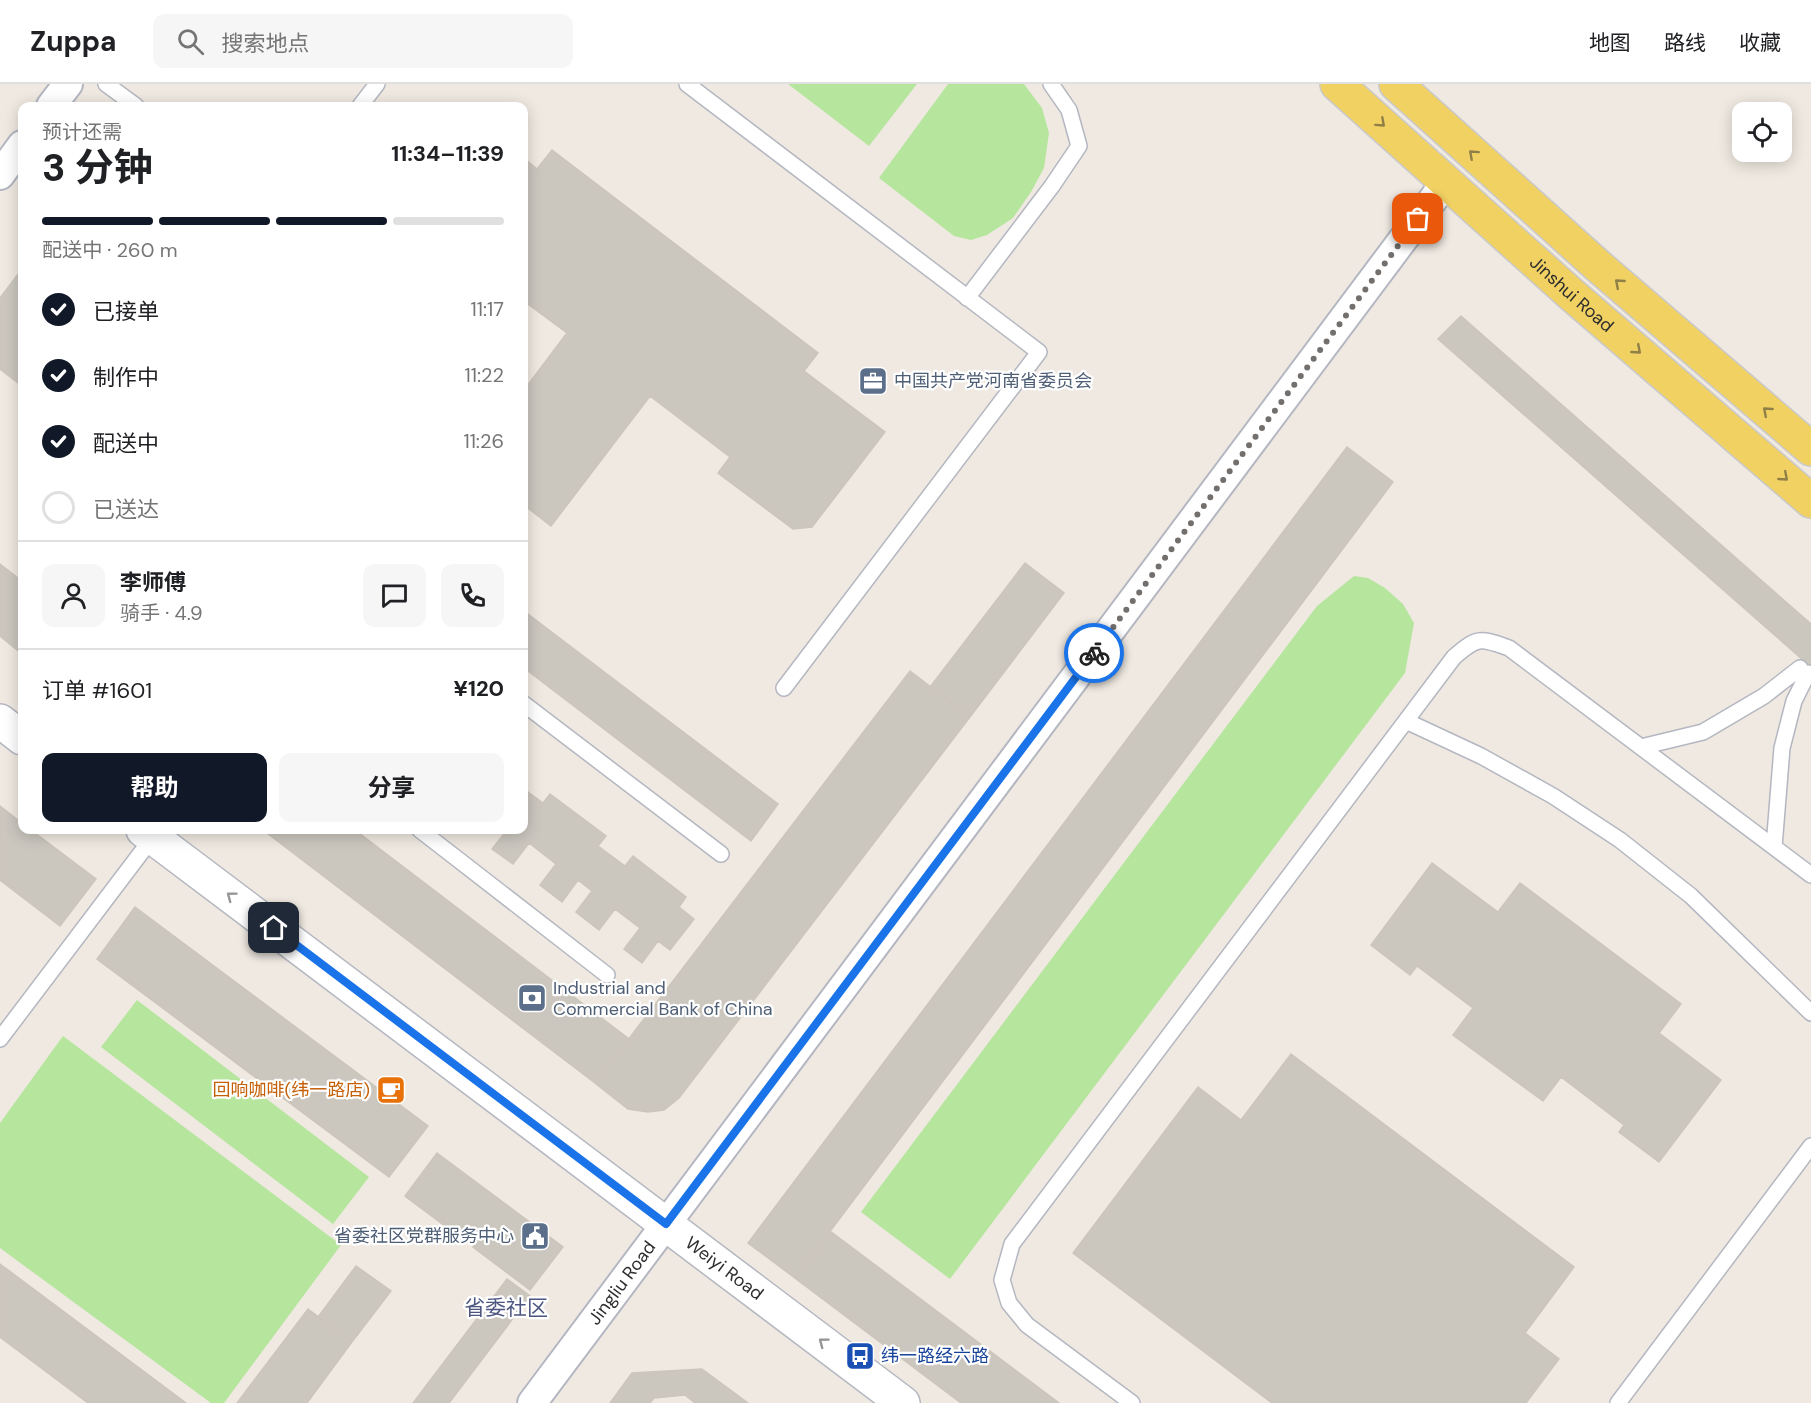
<!DOCTYPE html>
<html lang="zh">
<head>
<meta charset="utf-8">
<style>
	body { margin:0; font-family:"DM Sans","Noto Sans SC",sans-serif; background:#f6f6f6; color:#202124; height:100vh; display:flex; flex-direction:column; font-size:22px; white-space:nowrap }
	* { box-sizing:border-box; margin:0 }
	p { font-size:20px; color:#757577 }
	.icon { flex:none; width:33px; height:33px; fill:none; stroke:currentColor; stroke-width:2; stroke-linecap:round; stroke-linejoin:round }
	.map { position:relative; flex:1; overflow:hidden }
	.details { position:absolute; left:18px; top:18px; width:510px; height:732px; display:flex; flex-direction:column; background:#fff; border-radius:12px; box-shadow:0 3px 15px #0003 }
	.details>* { flex:none }
	.tools { position:absolute; left:1732px; top:18px; display:grid; gap:12px }
	.tools a { display:grid; place-items:center; width:60px; height:60px; border-radius:12px; background:#fff; box-shadow:0 3px 15px #0003; font-size:30px }
	.pin { position:absolute; display:grid; place-items:center; width:51px; height:51px; color:#fff; margin:-26px; border-radius:12px; box-shadow:0 3px 9px #0006 }
	.courier { position:absolute; display:grid; place-items:center; width:60px; height:60px; margin:-30px; border:4px solid #1a73e8; border-radius:50%; background:#fff; color:#222; box-shadow:0 2px 8px #0007 }
	.head em { font-style:normal; font-weight:700 }
	.head div { display:flex; flex-direction:column-reverse }
	.head { display:flex; align-items:center; justify-content:space-between; height:102px; padding:0 24px }
	h1 { font-size:39px; font-weight:700; line-height:45px }
	.bar { display:grid; grid-template-columns:repeat(4,1fr); gap:9px 6px; align-content:center; height:72px; padding:0 24px }
	.bar i { height:8px; border-radius:4px; background:#e0e0e0 }
	.bar .current { background:#111827 }
	.bar p { grid-column:span 4 }
	.line { display:flex; align-items:center; gap:15px; padding:0 24px; border-top:2px solid #e0e0e0 }
	.line div { flex:1 }
	.round { display:grid; place-items:center; flex:none; width:63px; height:63px; border-radius:12px; background:#f6f6f6 }
	ol { padding:0 24px; list-style:none }
	li { display:flex; align-items:center; gap:18px; height:66px }
	li p { margin-inline-start:auto }
	li .icon { padding:6px; border-radius:50%; background:#111827; color:#fff; stroke-width:4 }
	li:last-child { color:#757577 }
	li i { width:33px; height:33px; border:3px solid #e0e0e0; border-radius:50% }
	.cta { display:flex; gap:12px; margin-top:auto; padding:12px 24px }
	.cta a { flex:1; height:69px; border-radius:12px; background:#111827; color:#fff; font-size:24px; font-weight:700; line-height:69px; text-align:center }
	.cta a+a { background:#f6f6f6; color:#202124 }
	header { display:flex; align-items:center; gap:36px; box-sizing:border-box; height:84px; padding:0 30px; background:#fff; border-bottom:2px solid #e0e0e0 }
	header strong { font-size:28px }
	nav { display:flex; gap:33px; margin-inline-start:auto; font-size:21px }
	.search { width:420px; height:54px; background:#f6f6f6; display:flex; align-items:center; gap:15px; box-sizing:border-box; padding:0 21px; border-radius:12px; color:#757577; font-size:22px }
	.map>svg:first-child { display:block }
	.green { fill:#b6e59e }
	.building { fill:#cbc7bf; stroke:#cbc5ba; stroke-width:1.5 }
	.lines { fill:none; stroke-linecap:round; stroke-linejoin:round }
	.lane-casing { stroke:#b4b7c1; stroke-width:18 }
	.street-casing { stroke:#b4b7c1; stroke-width:32 }
	.secondary-casing { stroke:#b4b7c1; stroke-width:36 }
	.primary-casing { stroke:#c9c9c9; stroke-width:36 }
	.lane { stroke:#fff; stroke-width:15 }
	.street { stroke:#fff; stroke-width:28 }
	.secondary { stroke:#fff; stroke-width:33 }
	.primary { stroke:#f2d163; stroke-width:33 }
	.oneway { stroke:#908048 }
	.oneway2 { stroke:#969696 }
	.done { stroke:#726f6d; stroke-width:6; stroke-dasharray:0 10.8 }
	.route { stroke:#1a73e8; stroke-width:8 }
	.labels { text-anchor:middle; dominant-baseline:central; stroke-width:4.5; stroke-linejoin:round; paint-order:stroke }
	.street-label { font-size:18px; fill:#2e2e2e; stroke:#fff }
	.service-label { font-size:18px; fill:#4e5e75; stroke:#fff; text-anchor:start }
	.food-label { font-size:18px; fill:#c56008; stroke:#fff; text-anchor:end }
	.transit-label { font-size:18px; fill:#164399; stroke:#fff; text-anchor:start }
	.quarter-label { font-size:21px; fill:#4d5680; stroke:#fff }
</style>
</head>
<body>
<header>
<strong>Zuppa</strong>
<div class="search"><svg class="icon" aria-label="search" viewBox="0 0 24 24"><circle cx="10" cy="10" r="6"/><path d="M15 15l6 6"/></svg>搜索地点</div>
<nav><a>地图</a><a>路线</a><a>收藏</a></nav>
</header>
<div class="map">
<svg width="1811" height="1319" viewBox="0 0 1811 1319">
	<rect width="100%" height="100%" fill="#efe9e1"/>
	<path class="green" d="M788,0H917L869,62Z
		M948,0H1024L1042,24L1049,49L1044,84L1031,108L1013,134L987,151L971,156L954,152L879,94Z
		M1354,492L1368,494L1385,504L1403,520L1414,539L1405,589L950,1195L861,1128L1317,522Z
		M137,916L369,1093L333,1140L101,963Z
		M63,952L341,1161L224,1319H211L0,1164V1039Z"/>
	<path class="building" d="M552,66L818,269L804,287L885,348L812,443L793,445L718,389L730,373L650,312L551,442L524,421V306L567,249L524,217V74L537,85Z
		M22,185V302L0,285V214Z
		M1461,232L1811,540V583L1438,255Z
		M1347,363L1393,398L795,1194L748,1159Z
		M1025,479L1064,509L970,633L930,603Z
		M0,480L22,497V570L0,552Z
		M524,527L778,720L751,757L524,584Z
		M910,587L970,633L679,1014L664,1026L648,1028L628,1025L595,999Z
		M524,705L543,719L550,710L606,752L598,762L625,782L633,772L686,813L679,823L694,835L670,866L658,857L642,879L624,865L640,844L615,825L599,846L576,828L592,807L578,796L562,818L540,801L556,780L529,759L513,780L492,765L507,746H524Z
		M0,722L22,739V746H31L96,795L60,842L0,796Z
		M263,746H355L629,955L595,999Z
		M1432,779L1498,828L1520,799L1681,920L1659,949L1721,996L1659,1078L1619,1048L1624,1041L1561,993L1543,1017L1453,951L1473,924L1417,882L1410,891L1371,861Z
		M135,823L428,1042L389,1093L97,875Z
		M1291,970L1574,1183L1525,1249L1559,1275L1526,1319H1272L1073,1169L1198,1003L1241,1036Z
		M437,1069L563,1163L530,1206L473,1163L480,1153L468,1144L461,1154L405,1112Z
		M830,1147L1059,1319H961L795,1194Z
		M0,1180L186,1319H88L0,1253Z
		M356,1182L391,1207L352,1258L318,1233Z
		M507,1195L530,1212L449,1319H413Z
		M308,1225L352,1258L307,1319H237Z
		M702,1285L748,1319H695L685,1311L654,1314L650,1319H610L632,1289Z"/>
	<g class="lines">
		<g class="lane-casing">
			<path id="lane" d="M106,0L136,22
				M687,0L1039,268L784,604
				M360,22L377,0
				M967,214L1052,102L1079,62L1069,26L1051,0
				M524,620L721,770
				M1406,637L1481,672L1553,712L1620,756L1691,812L1811,929
				M1641,663L1703,648L1764,612L1800,584
				M420,746L607,891
				M1774,763L1782,664L1794,617L1808,589
				M0,955L153,753
				M1132,1319L1027,1241L1009,1219L1002,1196L1012,1160L1454,573C1478,552 1480,554 1509,564L1811,791
				M1618,1319L1811,1062"/>
		</g>
		<g class="street-casing">
			<g id="street">
				<path d="M51,22L68,0"/>
				<path d="M0,91L22,61"/>
				<path id="s1" d="M532,1319L1446,98"/>
			</g>
		</g>
		<g class="secondary-casing">
			<g id="secondary">
				<path d="M0,637L22,654"/>
				<path id="s2" d="M143,746L903,1319"/>
			</g>
		</g>
		<g class="primary-casing">
			<g id="primary">
				<path id="s3" d="M1337,0L1571,210L1811,417"/>
				<path d="M1396,0L1597,181L1811,365"/>
			</g>
		</g>
		<use href="#lane" class="lane"/>
		<use href="#street" class="street"/>
		<use href="#secondary" class="secondary"/>
		<use href="#primary" class="primary"/>
	</g>
	<defs><path id="oneway-chevron" d="M-2-3.5L2.5 0L-2 3.5" fill="none" stroke-width="1.6" stroke-linecap="round" stroke-linejoin="round" transform="scale(1.5)"/></defs>
	<g class="oneway">
		<use href="#oneway-chevron" transform="translate(1381 39) rotate(42)"/>
		<use href="#oneway-chevron" transform="translate(1473 70) rotate(-138)"/>
		<use href="#oneway-chevron" transform="translate(1619 199) rotate(-139)"/>
		<use href="#oneway-chevron" transform="translate(1637 266) rotate(41)"/>
		<use href="#oneway-chevron" transform="translate(1767 327) rotate(-139)"/>
		<use href="#oneway-chevron" transform="translate(1784 393) rotate(41)"/>
	</g>
	<g class="oneway2">
		<use href="#oneway-chevron" transform="translate(231 812) rotate(-143)"/>
		<use href="#oneway-chevron" transform="translate(823 1258) rotate(-143)"/>
	</g>
	<g class="lines">
		<path class="done" d="M1094,569L1418,135"/>
		<path class="route" d="M274,844L666,1140L1094,569"/>
	</g>
	<defs>
		<g id="office-square" transform="scale(1.5)"><rect x="-9" y="-9" width="18" height="18" rx="4" fill="#5c6f8a" stroke="#fff"/><path d="M-6-3h4V-5.5h4V-3h4V5H-6ZM-1-4.5V-3h2v-1.5ZM-6 0V1H6V0Z" fill="#fff"/></g>
		<g id="bank-square" transform="scale(1.5)"><rect x="-9" y="-9" width="18" height="18" rx="4" fill="#5c6f8a" stroke="#fff"/><path d="M-6-4H6V4H-6ZM0-2.3a2.3 2.3 0 1 0 0 4.6a2.3 2.3 0 1 0 0-4.6Z" fill="#fff"/></g>
		<g id="cafe-square" transform="scale(1.5)"><rect x="-9" y="-9" width="18" height="18" rx="4" fill="#e8710a" stroke="#fff"/><path d="M-5.5-4.5H6V0H3Q3 3.5 0 3.5H-2.5Q-5.5 3.5-5.5 0ZM3-3.2v2h1.7v-2ZM-6 4.5H4V6H-6Z" fill="#fff"/></g>
		<g id="civic-square" transform="scale(1.5)"><rect x="-9" y="-9" width="18" height="18" rx="4" fill="#5c6f8a" stroke="#fff"/><path d="M-.6-6.5H3V-4.5H.6V-3L4-1V1h2V6H-6V1h2V-1L-.6-3ZM-1.2 2.5V6h2.4V2.5Z" fill="#fff"/></g>
		<g id="bus-square" transform="scale(1.5)"><rect x="-9" y="-9" width="18" height="18" rx="4" fill="#1a4fb4" stroke="#fff"/><path d="M-5-6H5V4H4V6H2V4H-2V6H-4V4H-5ZM-3.5-4V0h7V-4ZM-3.5 1.2v1.5H-2V1.2ZM2 1.2v1.5H3.5V1.2Z" fill="#fff"/></g>
	</defs>
	<g fill-rule="evenodd">
		<use href="#office-square" x="873" y="297"/>
		<use href="#bank-square" x="532" y="914"/>
		<use href="#cafe-square" x="391" y="1006"/>
		<use href="#civic-square" x="535" y="1152"/>
		<use href="#bus-square" x="860" y="1272"/>
	</g>
	<g class="labels">
		<g class="street-label">
			<text stroke="none"><textPath href="#s3" startOffset="315">Jinshui Road</textPath></text>
			<text stroke="none"><textPath href="#s2" startOffset="728">Weiyi Road</textPath></text>
			<text stroke="none"><textPath href="#s1" startOffset="150">Jingliu Road</textPath></text>
		</g>
		<g class="service-label">
			<text x="894" y="297">中国共产党河南省委员会</text>
			<text x="553" y="904">Industrial and<tspan x="553" dy="21">Commercial Bank of China</tspan></text>
			<text x="514" y="1152" text-anchor="end">省委社区党群服务中心</text>
		</g>
		<g class="food-label">
			<text x="370" y="1006">回响咖啡(纬一路店)</text>
		</g>
		<g class="transit-label">
			<text x="881" y="1272">纬一路经六路</text>
		</g>
		<g class="quarter-label">
			<text x="506" y="1224">省委社区</text>
		</g>
	</g>
</svg>
<div class="tools">
<a><svg class="icon" aria-label="locate" viewBox="0 0 24 24"><circle cx="12" cy="12" r="6"/><path d="M12 2v4M12 18v4M2 12h4M18 12h4"/></svg></a>
</div>
<div class="pin" style="left:1418px;top:135px;background:#ea580c"><svg class="icon" aria-label="bag" viewBox="0 0 24 24"><path d="M5 8h14l-1 12H6zM9 8a3 3 0 0 1 6 0"/></svg></div>
<div class="pin" style="left:274px;top:844px;background:#1f2937"><svg class="icon" aria-label="home" viewBox="0 0 24 24"><path d="M3 11l9-7 9 7M6 9v11h12V9"/></svg></div>
<div class="courier" style="left:1094px;top:569px"><svg class="icon" aria-label="bike" viewBox="0 0 24 24"><circle cx="6" cy="16" r="4"/><circle cx="18" cy="16" r="4"/><path d="M6 16l4-8h5l3 8M10 8l3 8H6M13 5h3"/></svg></div>
<section class="details">
<div class="head"><div><h1>3 分钟</h1><p>预计还需</p></div><em>11:34–11:39</em></div>
<div class="bar"><i class="current"></i><i class="current"></i><i class="current"></i><i></i><p>配送中 · 260 m</p></div>
<ol>
<li><svg class="icon" aria-label="check" viewBox="0 0 24 24"><path d="M5 12l5 5 9-10"/></svg>已接单<p>11:17</p></li>
<li><svg class="icon" aria-label="check" viewBox="0 0 24 24"><path d="M5 12l5 5 9-10"/></svg>制作中<p>11:22</p></li>
<li><svg class="icon" aria-label="check" viewBox="0 0 24 24"><path d="M5 12l5 5 9-10"/></svg>配送中<p>11:26</p></li>
<li><i></i>已送达</li>
</ol>
<div class="line" style="height:108px"><a class="round"><svg class="icon" aria-label="person" viewBox="0 0 24 24"><circle cx="12" cy="8" r="4"/><path d="M4 21q1-7 8-7t8 7"/></svg></a><div><b>李师傅</b><p>骑手 · 4.9</p></div><a class="round"><svg class="icon" aria-label="chat" viewBox="0 0 24 24"><path d="M4 5h16v11H9l-5 4z"/></svg></a><a class="round"><svg class="icon" aria-label="phone" viewBox="0 0 24 24"><path d="M5 4h4l2 5-3 2q2 4 5 5l2-3 5 2v4C11 20 4 13 5 4z"/></svg></a></div>
<div class="line" style="height:78px"><div>订单 #1601</div><b>¥120</b></div>
<div class="cta"><a>帮助</a><a>分享</a></div>
</section>
</div>
</body>
</html>
